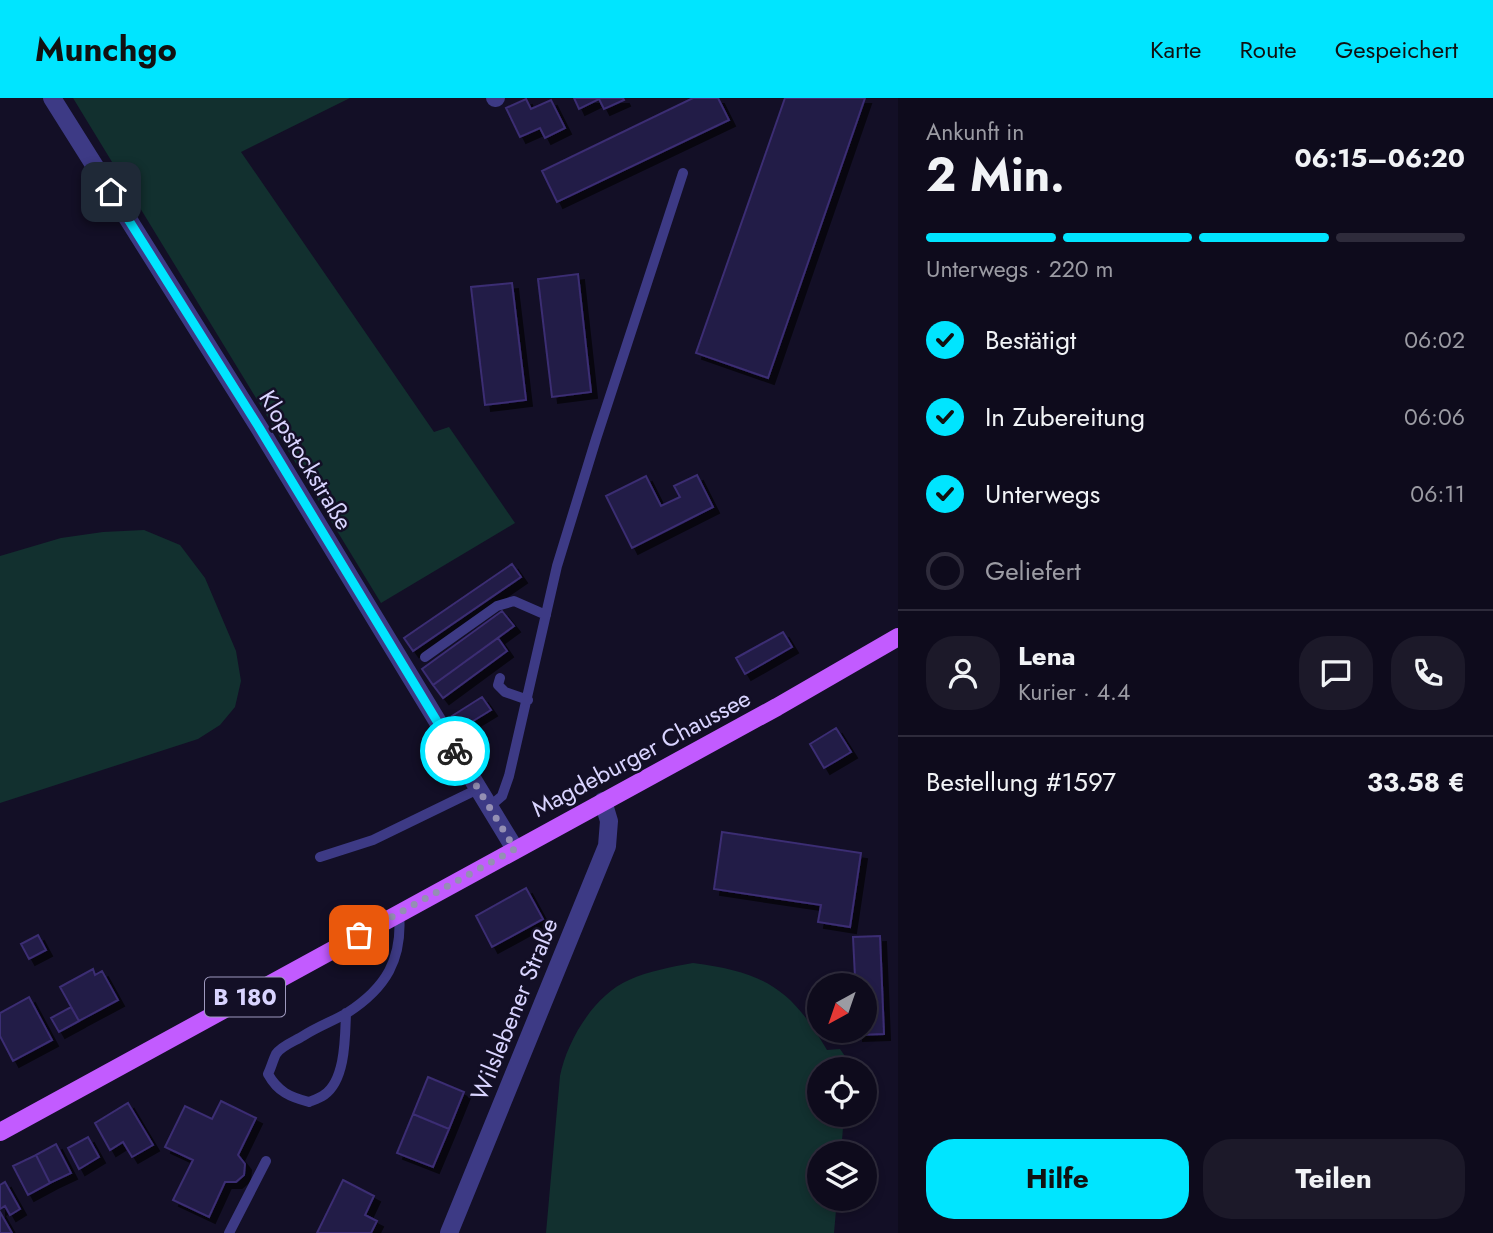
<!DOCTYPE html>
<html lang="de">
<head>
<meta charset="utf-8">
<style>
	body { margin:0; font-family:Jost,sans-serif; background:#1c1929; color:#f1f3f6; height:100vh; display:flex; flex-direction:column; font-size:26px; white-space:nowrap }
	* { box-sizing:border-box; margin:0 }
	p { font-size:23px; color:#9b9ba3 }
	.icon { flex:none; width:38px; height:38px; fill:none; stroke:currentColor; stroke-width:2; stroke-linecap:round; stroke-linejoin:round }
	.map { position:relative; flex:1; overflow:hidden }
	.drawer { display:flex; flex-direction:column; background:#0e0b1c; width:595px }
	.drawer>* { flex:none }
	.needle { width:46px; rotate:220deg }
	.tools { position:absolute; left:807px; top:875px; display:grid; gap:14px }
	.tools a { display:grid; place-items:center; width:70px; height:70px; border-radius:50%; background:#0e0b1c; box-shadow:0 4px 10px #0003,0 0 0 2px #2e2b3b; font-size:35px }
	.pin { position:absolute; display:grid; place-items:center; width:60px; height:60px; color:#fff; margin:-30px; border-radius:14px; box-shadow:0 4px 10px #0006 }
	.courier { position:absolute; display:grid; place-items:center; width:70px; height:70px; margin:-35px; border:5px solid #00e5ff; border-radius:50%; background:#fff; color:#222; box-shadow:0 2px 9px #0007 }
	.summary em { font-style:normal; font-weight:700 }
	.summary div { display:flex; flex-direction:column-reverse }
	.summary { display:flex; align-items:center; justify-content:space-between; height:119px; padding:0 28px }
	h1 { font-size:46px; font-weight:700; line-height:52px }
	.bar { display:grid; grid-template-columns:repeat(4,1fr); gap:10px 7px; align-content:center; height:84px; padding:0 28px }
	.bar i { height:9px; border-radius:5px; background:#2e2b3b }
	.bar .current { background:#00e5ff }
	.bar p { grid-column:span 4 }
	.line { display:flex; align-items:center; gap:18px; padding:0 28px; border-top:2px solid #2e2b3b }
	.line div { flex:1 }
	.round { display:grid; place-items:center; flex:none; width:74px; height:74px; border-radius:28px; background:#1c1929 }
	ol { padding:0 28px; list-style:none }
	li { display:flex; align-items:center; gap:21px; height:77px }
	li p { margin-inline-start:auto }
	li .icon { padding:7px; border-radius:50%; background:#00e5ff; color:#111; stroke-width:4 }
	li:last-child { color:#9b9ba3 }
	li i { width:38px; height:38px; border:4px solid #2e2b3b; border-radius:50% }
	.primary-button { display:flex; gap:14px; margin-top:auto; padding:14px 28px }
	.primary-button a { flex:1; height:80px; border-radius:28px; background:#00e5ff; color:#111; font-size:28px; font-weight:700; line-height:80px; text-align:center }
	.primary-button a+a { background:#1c1929; color:#f1f3f6 }
	header { display:flex; align-items:center; gap:42px; box-sizing:border-box; height:98px; padding:0 35px; background:#00e5ff; color:#111 }
	header strong { font-size:33px }
	nav { display:flex; gap:38px; margin-inline-start:auto; font-size:24px }
	main { display:flex; flex:1; min-height:0 }
	.map>svg:first-child { display:block }
	.green { fill:#12302f }
	.building { fill:#241b47; stroke:#3b2d73; stroke-width:2; filter:url(#shadow) }
	.lines { fill:none; stroke-linecap:round; stroke-linejoin:round }
	.service { stroke:#3d3a85; stroke-width:10 }
	.minor { stroke:#3d3a85; stroke-width:18 }
	.tertiary { stroke:#3d3a85; stroke-width:18 }
	.primary { stroke:#c25bff; stroke-width:18 }
	.done { stroke:#948fb3; stroke-width:7; stroke-dasharray:0 12.6 }
	.route { stroke:#00e5ff; stroke-width:9 }
	.labels { text-anchor:middle; dominant-baseline:central; stroke-width:5; stroke-linejoin:round; paint-order:stroke }
	.shield { fill:#130f26; stroke:#9e99be; stroke-width:2 }
	.shield-label { font-size:23px; font-weight:bold; fill:#d9d4ff }
	.street-label { font-size:24px; fill:#d9d4ff; stroke:#130f26 }
</style>
</head>
<body>
<header>
<strong>Munchgo</strong>
<nav><a>Karte</a><a>Route</a><a>Gespeichert</a></nav>
</header>
<main>
<div class="map">
<svg width="898" height="1135" viewBox="0 0 898 1135">
	<defs>
		<filter id="shadow"><feDropShadow dx="6" dy="6" stdDeviation="0" flood-color="#0009"/></filter>
	</defs>
	<rect width="100%" height="100%" fill="#130f26"/>
	<path class="green" d="M73,0H350L241,54L434,334L449,329L515,425L381,505Z
		M144,432L180,447L205,480L236,553L241,583L235,609L220,627L198,641L0,705V458L61,440L103,434Z
		M693,865C763,874 791,890 827,952L840,951L849,964L848,971H819V1017H844L841,1055H819V1101H837L834,1135H546L560,978C567,943 594,897 629,882C649,873 671,869 693,865Z"/>
	<path class="building" d="M574,0H623L624,2L604,11L599,1L579,11Z
		M693,0H718L729,22L557,104L542,73Z
		M785,0H865L768,280L696,255Z
		M526,1L531,11L551,2L565,30L545,40L540,30L520,39L506,10Z
		M578,176L591,294L552,299L538,181Z
		M512,185L526,302L485,307L471,189Z
		M697,377L713,409L632,450L606,398L646,378L661,408L680,399L674,388Z
		M512,466L521,479L413,553L404,540Z
		M502,513L514,528L433,587L422,571Z
		M783,534L792,549L745,576L736,560Z
		M498,540L507,553L443,600L433,587Z
		M482,599L491,612L460,631L452,618Z
		M836,630L851,654L824,670L810,646Z
		M722,734L861,755L850,829L818,824L821,807L714,791Z
		M526,790L543,821L492,849L476,818Z
		M38,837L46,852L29,861L21,846Z
		M880,838L884,936L857,937V933H864V887H836L835,879H855L853,839Z
		M93,871L95,877L102,873L118,902L79,923L60,889Z
		M29,899L52,942L13,963L0,938V915Z
		M71,909L79,923L59,934L51,920Z
		M428,979L464,994L449,1031L413,1016Z
		M221,1003L256,1020L238,1057L245,1066L244,1077L236,1084H225L209,1119L173,1102L193,1062L165,1049L185,1008L212,1021Z
		M128,1005L153,1047L132,1059L123,1044L110,1052L95,1025Z
		M413,1016L449,1031L433,1069L397,1055Z
		M88,1039L99,1059L79,1071L68,1050Z
		M56,1046L71,1075L50,1085L36,1057Z
		M36,1057L50,1085L28,1097L13,1068Z
		M343,1082L374,1098L365,1117L377,1123L371,1135H317Z
		M5,1084L20,1111L10,1117L5,1108L0,1111V1087Z
		M0,1114L12,1135H0Z"/>
	<g class="lines">
		<path class="service" d="M425,559L497,508L514,503L546,517
			M500,580L498,587L505,594L528,602
			M489,709L502,698L509,678L557,468L596,341L683,75
			M320,759L373,742L478,691
			M346,915C345,938 346,982 324,997C320,1000 314,1002 309,1004C290,999 278,994 268,976C271,970 273,962 276,956C281,948 295,943 303,938C317,929 333,923 347,915C386,890 403,861 399,815
			M229,1135L266,1063"/>
		<path class="minor" d="M52,0L260,331L515,751
			M495,0H496"/>
		<path class="tertiary" d="M449,1135L607,748L609,723L603,703"/>
		<path class="primary" d="M0,1034L777,609L898,539"/>
	</g>
	<g class="lines">
		<path class="done" d="M359,837L515,751L455,653"/>
		<path class="route" d="M111,94L260,331L455,653"/>
	</g>
	<g class="labels">
		<rect class="shield" x="205" y="879.5" width="80" height="39" rx="5"/>
		<g class="shield-label">
			<text x="245" y="899">B 180</text>
		</g>
		<g class="street-label">
			<text transform="translate(306 362) rotate(59)">Klopstockstraße</text>
			<text transform="translate(641 655) rotate(-28)">Magdeburger Chaussee</text>
			<text transform="translate(514 911) rotate(-68)">Wilslebener Straße</text>
		</g>
	</g>
</svg>
<div class="tools">
<a><svg class="needle" viewBox="-14 -14 28 28"><path d="M0-13l5 13h-10z" fill="#e53935"/><path d="M0 13l5-13h-10z" fill="#9b9ba3"/></svg></a>
<a><svg class="icon" aria-label="locate" viewBox="0 0 24 24"><circle cx="12" cy="12" r="6"/><path d="M12 2v4M12 18v4M2 12h4M18 12h4"/></svg></a>
<a><svg class="icon" aria-label="layers" viewBox="0 0 24 24"><path d="M12 4l9 5-9 5-9-5zM3 14l9 5 9-5"/></svg></a>
</div>
<div class="pin" style="left:359px;top:837px;background:#ea580c"><svg class="icon" aria-label="bag" viewBox="0 0 24 24"><path d="M5 8h14l-1 12H6zM9 8a3 3 0 0 1 6 0"/></svg></div>
<div class="pin" style="left:111px;top:94px;background:#1f2937"><svg class="icon" aria-label="home" viewBox="0 0 24 24"><path d="M3 11l9-7 9 7M6 9v11h12V9"/></svg></div>
<div class="courier" style="left:455px;top:653px"><svg class="icon" aria-label="bike" viewBox="0 0 24 24"><circle cx="6" cy="16" r="4"/><circle cx="18" cy="16" r="4"/><path d="M6 16l4-8h5l3 8M10 8l3 8H6M13 5h3"/></svg></div>
</div>
<section class="drawer">
<div class="summary"><div><h1>2 Min.</h1><p>Ankunft in</p></div><em>06:15–06:20</em></div>
<div class="bar"><i class="current"></i><i class="current"></i><i class="current"></i><i></i><p>Unterwegs · 220 m</p></div>
<ol>
<li><svg class="icon" aria-label="check" viewBox="0 0 24 24"><path d="M5 12l5 5 9-10"/></svg>Bestätigt<p>06:02</p></li>
<li><svg class="icon" aria-label="check" viewBox="0 0 24 24"><path d="M5 12l5 5 9-10"/></svg>In Zubereitung<p>06:06</p></li>
<li><svg class="icon" aria-label="check" viewBox="0 0 24 24"><path d="M5 12l5 5 9-10"/></svg>Unterwegs<p>06:11</p></li>
<li><i></i>Geliefert</li>
</ol>
<div class="line" style="height:126px"><a class="round"><svg class="icon" aria-label="person" viewBox="0 0 24 24"><circle cx="12" cy="8" r="4"/><path d="M4 21q1-7 8-7t8 7"/></svg></a><div><b>Lena</b><p>Kurier · 4.4</p></div><a class="round"><svg class="icon" aria-label="chat" viewBox="0 0 24 24"><path d="M4 5h16v11H9l-5 4z"/></svg></a><a class="round"><svg class="icon" aria-label="phone" viewBox="0 0 24 24"><path d="M5 4h4l2 5-3 2q2 4 5 5l2-3 5 2v4C11 20 4 13 5 4z"/></svg></a></div>
<div class="line" style="height:91px"><div>Bestellung #1597</div><b>33.58 €</b></div>
<div class="primary-button"><a>Hilfe</a><a>Teilen</a></div>
</section>
</main>
</body>
</html>
